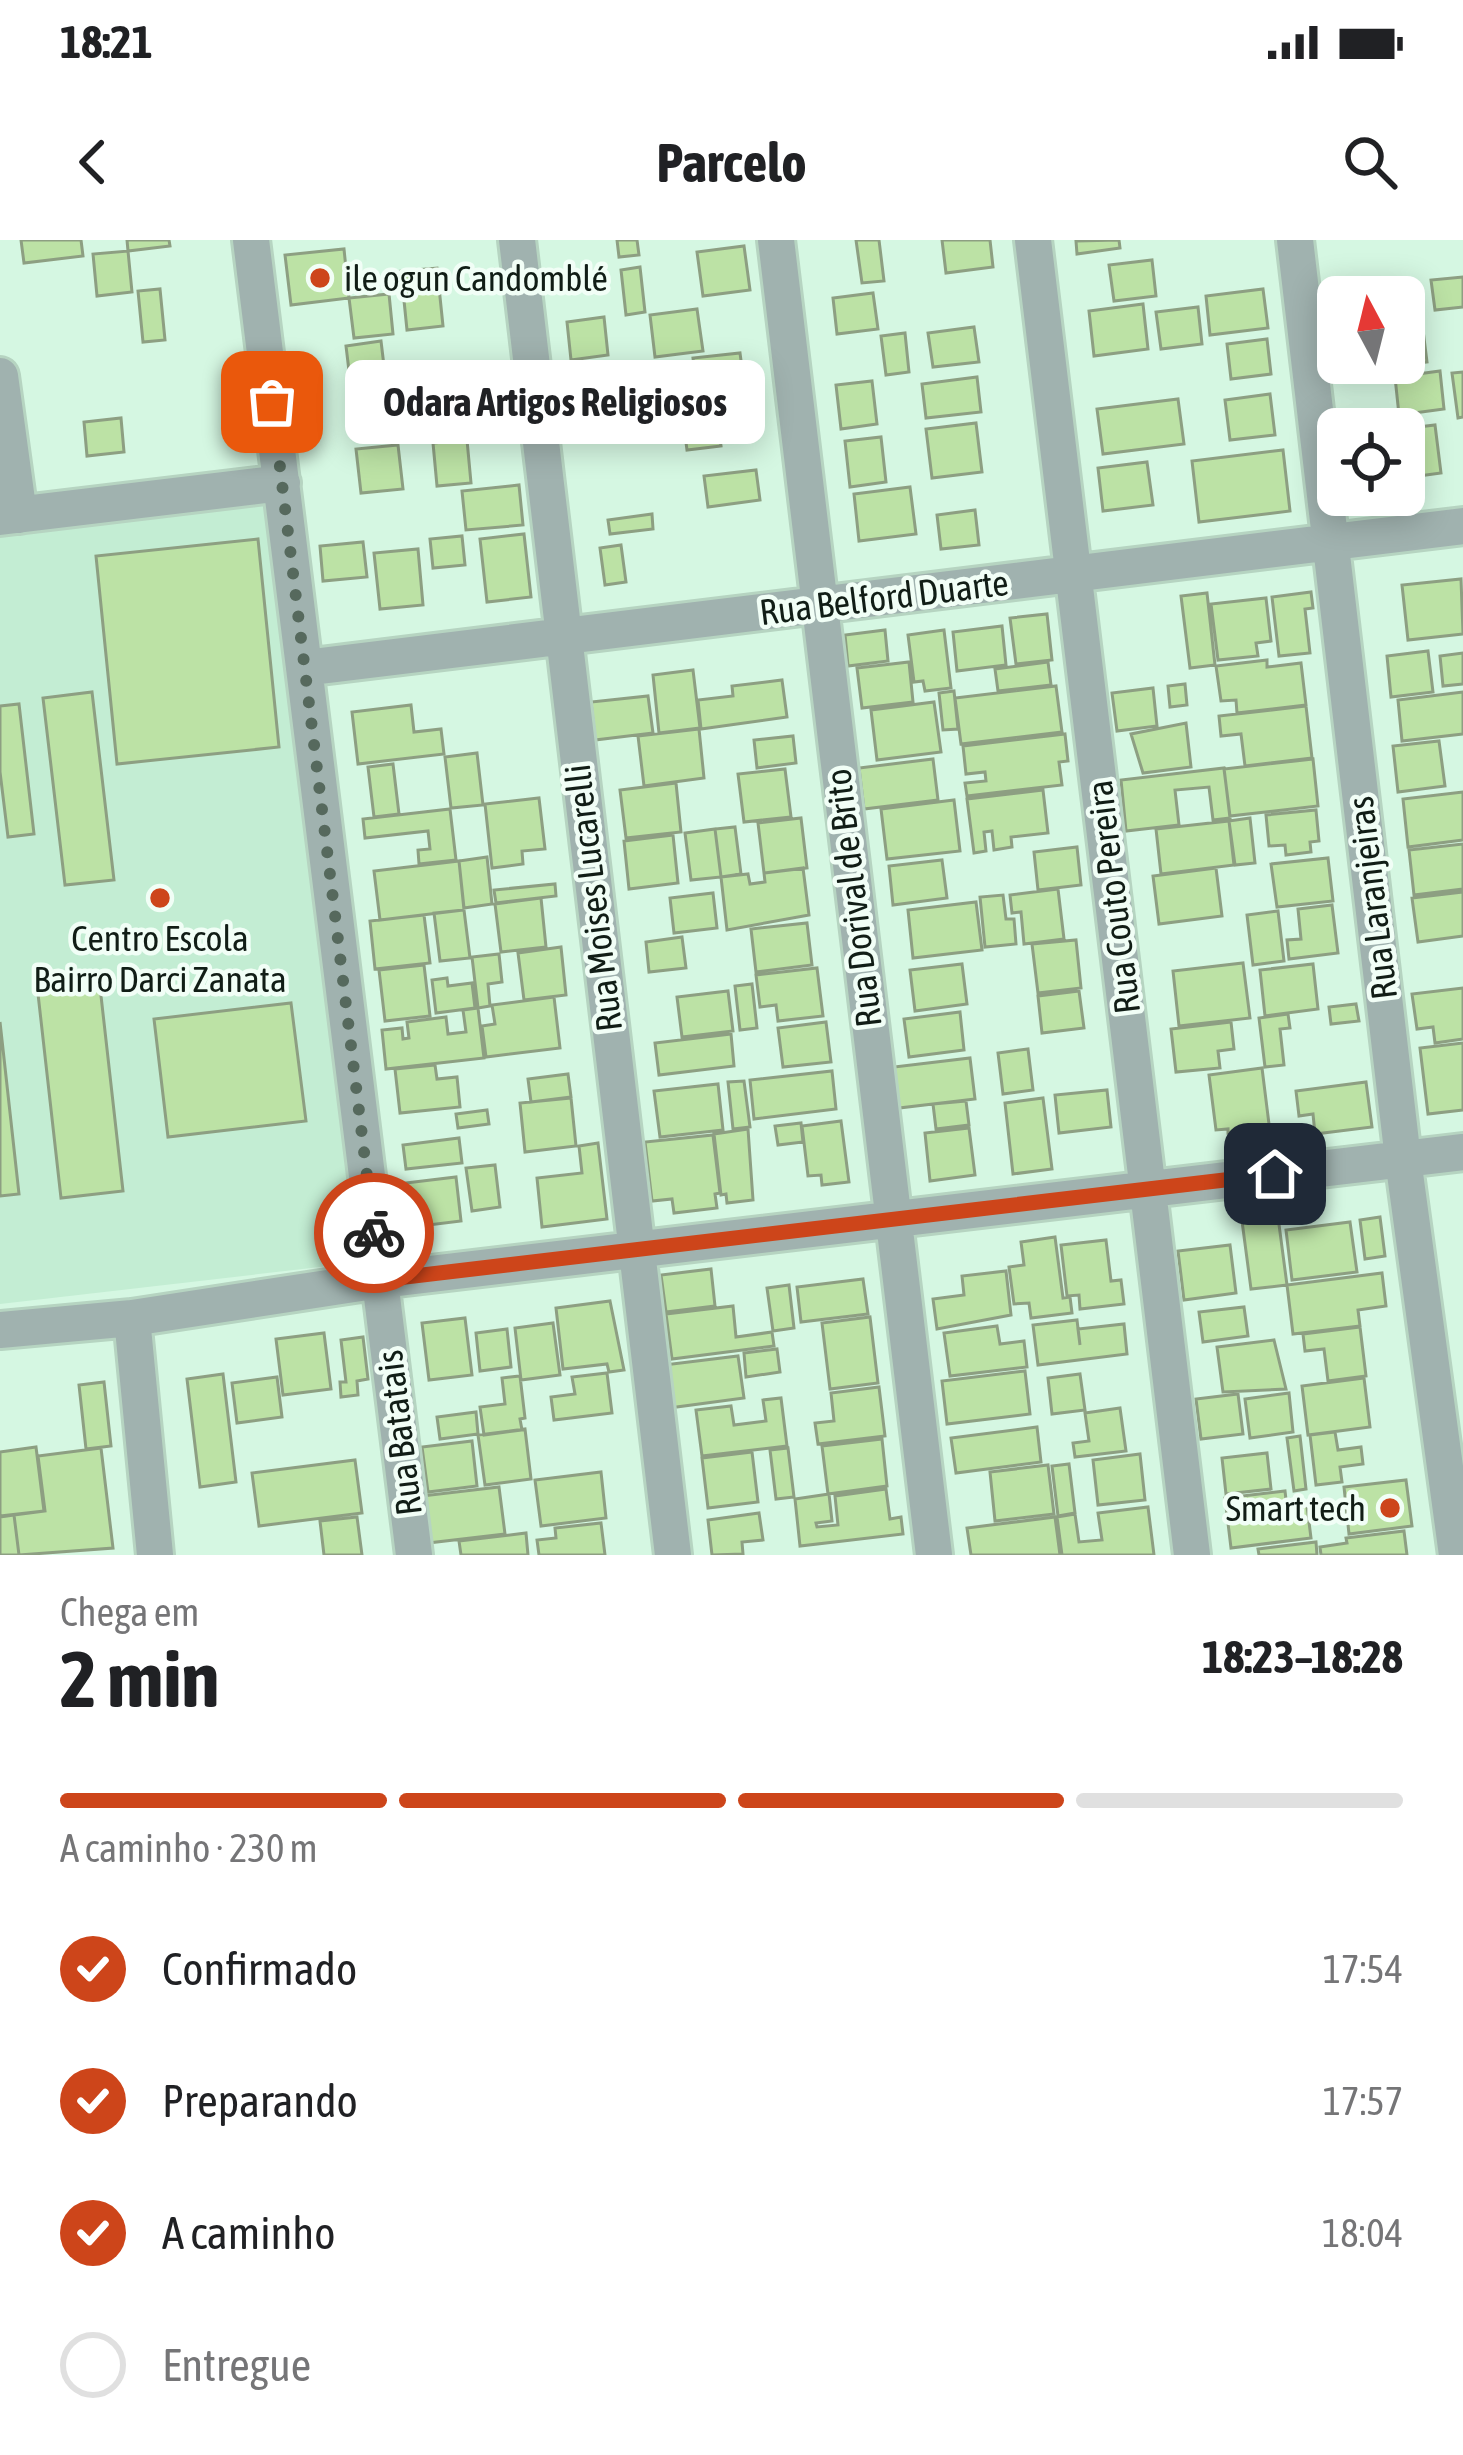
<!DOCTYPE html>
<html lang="pt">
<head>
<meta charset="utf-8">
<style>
	body { margin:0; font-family:"Asap Condensed",sans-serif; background:#f6f6f6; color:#202124; height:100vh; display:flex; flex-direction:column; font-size:45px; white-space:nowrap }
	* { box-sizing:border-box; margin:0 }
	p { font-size:39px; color:#757577 }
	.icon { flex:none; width:66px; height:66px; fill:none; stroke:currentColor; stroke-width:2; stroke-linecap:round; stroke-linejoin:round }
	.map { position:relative; height:1315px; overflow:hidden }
	.sheet { display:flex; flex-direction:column; background:#fff; flex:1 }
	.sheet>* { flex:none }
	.needle { width:78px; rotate:353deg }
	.controls { position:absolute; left:1317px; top:36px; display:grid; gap:24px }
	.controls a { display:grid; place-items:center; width:108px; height:108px; border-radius:18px; background:#fff; box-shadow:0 6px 30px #0003; font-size:60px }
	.pin { position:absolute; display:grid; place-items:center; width:102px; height:102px; color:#fff; margin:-51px; border-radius:24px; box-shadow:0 6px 18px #0006 }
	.courier { position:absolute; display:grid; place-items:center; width:120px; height:120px; margin:-60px; border:9px solid #cd451a; border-radius:50%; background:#fff; color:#222; box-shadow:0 3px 15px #0007 }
	.bubble { position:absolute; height:84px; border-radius:18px; background:#fff; box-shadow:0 6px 30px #0003; font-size:39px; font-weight:700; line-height:84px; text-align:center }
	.summary em { font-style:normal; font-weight:700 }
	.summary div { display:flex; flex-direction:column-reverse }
	.summary { display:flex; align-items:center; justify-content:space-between; height:204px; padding:0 60px }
	h1 { font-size:78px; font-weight:700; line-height:90px }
	.bar { display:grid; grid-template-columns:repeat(4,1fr); gap:18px 12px; align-content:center; height:144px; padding:0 60px }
	.bar i { height:15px; border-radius:9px; background:#e0e0e0 }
	.bar .current { background:#cd451a }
	.bar p { grid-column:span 4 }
	ol { padding:0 60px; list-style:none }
	li { display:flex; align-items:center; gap:36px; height:132px }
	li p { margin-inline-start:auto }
	li .icon { padding:12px; border-radius:50%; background:#cd451a; color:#fff; stroke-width:4 }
	li:last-child { color:#757577 }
	li i { width:66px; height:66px; border:6px solid #e0e0e0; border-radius:50% }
	.status { display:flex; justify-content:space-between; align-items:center; height:84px; padding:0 60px; background:#fff; direction:ltr }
	.status svg { height:33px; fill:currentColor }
	header { display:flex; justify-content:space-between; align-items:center; height:156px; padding:0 60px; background:#fff; font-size:54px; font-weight:700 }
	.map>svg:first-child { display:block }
	.built { fill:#c3edd3 }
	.building { fill:#bce2a5; stroke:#8d9f82; stroke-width:3 }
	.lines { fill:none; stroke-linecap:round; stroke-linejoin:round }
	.minor-casing { stroke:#b6d4c1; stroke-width:42 }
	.minor { stroke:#a0b2af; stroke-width:36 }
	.done { stroke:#56695d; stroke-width:12; stroke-dasharray:0 21.6 }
	.route { stroke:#cd451a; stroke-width:15 }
	.poi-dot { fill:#cd451a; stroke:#f1fef6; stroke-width:4.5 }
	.labels { text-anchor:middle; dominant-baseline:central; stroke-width:9; stroke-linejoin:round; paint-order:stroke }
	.poi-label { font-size:36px; fill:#111d16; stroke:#f1fef6; text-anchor:start }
	.street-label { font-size:36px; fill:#111d16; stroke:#f1fef6 }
</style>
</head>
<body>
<div class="status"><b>18:21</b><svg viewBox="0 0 49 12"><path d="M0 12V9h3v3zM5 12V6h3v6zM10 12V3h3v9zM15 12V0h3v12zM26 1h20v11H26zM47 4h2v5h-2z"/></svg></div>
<header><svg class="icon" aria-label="back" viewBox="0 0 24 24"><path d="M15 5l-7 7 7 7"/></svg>Parcelo<svg class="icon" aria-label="search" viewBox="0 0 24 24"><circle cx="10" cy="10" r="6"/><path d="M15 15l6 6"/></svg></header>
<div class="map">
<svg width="1463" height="1315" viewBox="0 0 1463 1315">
	<rect width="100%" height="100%" fill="#d5f7e2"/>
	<path class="built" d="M272,260L363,1022L0,1064V294Z"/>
	<path class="building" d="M21,0H81L83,16L24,23Z
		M127,0H169L170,6L128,11Z
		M617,0H637L639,15L619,17Z
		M856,0H879L884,41L862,43Z
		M942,0H990L993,27L946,33Z
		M1119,0L1120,8L1077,14L1076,1Z
		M744,6L750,50L703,56L697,12Z
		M344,9L349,58L291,65L285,15Z
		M128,11L132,52L97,56L93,14Z
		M1152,20L1156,56L1114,61L1109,25Z
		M640,27L645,72L626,75L621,30Z
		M437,28L443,86L407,90L401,31Z
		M1463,37V67L1435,70L1431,40Z
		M1385,38L1387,57H1350L1348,43Z
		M160,49L165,100L143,102L138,51Z
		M1263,49L1268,88L1210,95L1206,56Z
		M873,53L878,89L837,94L833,58Z
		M389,54L393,94L354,98L349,58Z
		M1143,64L1148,109L1094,116L1089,71Z
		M1198,67L1202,104L1161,109L1156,72Z
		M697,69L703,111L655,117L650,75Z
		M604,77L608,115L571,120L567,82Z
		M1422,82L1427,122L1379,128L1378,123H1404V85Z
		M974,87L979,122L933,127L928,93Z
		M905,93L909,132L886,135L881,96Z
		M1267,99L1271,134L1231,139L1227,104Z
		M381,101L387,151L352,156L346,106Z
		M740,113L746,158L699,164L693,118Z
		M615,131L620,175L578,180L572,137Z
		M1440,131L1444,169L1399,175L1395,137Z
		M1463,132V177L1458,178L1452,133Z
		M977,137L981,172L926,178L922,144Z
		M872,141L877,184L841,189L836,145Z
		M1270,154L1275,195L1230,200L1225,160Z
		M1178,159L1184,204L1103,214L1097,169Z
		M470,162L473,190L413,196L410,168Z
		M716,168L721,206L687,210L682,172Z
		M121,178L124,212L87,216L84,182Z
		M976,183L982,232L932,238L926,189Z
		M1435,185L1441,233L1404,238L1401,189Z
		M881,197L886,242L850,247L845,201Z
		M467,200L471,243L437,246L433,203Z
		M398,205L403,249L361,253L356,209Z
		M1283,210L1290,271L1199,282L1192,221Z
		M1147,222L1153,265L1103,271L1098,228Z
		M756,230L760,260L708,267L704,236Z
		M519,245L523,285L466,290L462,251Z
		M910,247L916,294L859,301L854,254Z
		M975,270L979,305L941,309L937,275Z
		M652,274L653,289L610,294L608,280Z
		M524,294L531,357L487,362L480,299Z
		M462,296L465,325L433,328L430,299Z
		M258,299L279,507L117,524L96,316Z
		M363,302L367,337L323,341L320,306Z
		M621,305L626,342L605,345L600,308Z
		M418,309L423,365L380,369L374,313Z
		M1461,339L1463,394L1408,400L1402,345Z
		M1311,352L1313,368L1305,369L1310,413L1279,416L1272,357Z
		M1207,353L1215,425L1190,428L1181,356Z
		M1266,358L1271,401L1256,403L1258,416L1218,420L1211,364Z
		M1047,374L1052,420L1016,424L1010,378Z
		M1002,386L1006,425L957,431L953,392Z
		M885,390L888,421L848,426L845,395Z
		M944,390L951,448L925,451L923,441L914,442L908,395Z
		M1428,411L1433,452L1391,457L1387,416Z
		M1463,413V444L1443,446L1440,416Z
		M1267,420V427L1301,423L1306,465L1237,473L1236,460L1221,461L1216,426Z
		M909,422L913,462L862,468L857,428Z
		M1048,422L1051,445L998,451L995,429Z
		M693,430L700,488L659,493L653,435Z
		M782,440L787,477L701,489L698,460L733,456L732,446Z
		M1185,444L1187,465L1170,467L1168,446Z
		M1056,446L1062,492L961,504L955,458Z
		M1153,448L1157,486L1117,491L1112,453Z
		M954,451L958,489L943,490L939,453Z
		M92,452L114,640L65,645L43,458Z
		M1463,452V494L1402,501L1398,460Z
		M648,456L653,493L595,500L591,462Z
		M934,462L941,512L877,520L871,470Z
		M19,464L34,594L8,597L0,532V466Z
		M411,465L414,492L441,489L444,514L358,524L352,472Z
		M1306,466L1312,518L1245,526L1241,494L1221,496L1219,476Z
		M1186,483L1191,527L1143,533L1131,494Z
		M699,489L704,538L644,546L638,496Z
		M1065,494L1068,521L1059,522L1062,545L967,556L965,543L986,541L985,532L966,534L963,506Z
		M793,496L796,523L757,528L754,500Z
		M1439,501L1445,546L1398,552L1393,506Z
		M477,513L483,565L451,568L445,517Z
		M933,519L938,560L864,569L859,528Z
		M1313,519L1318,566L1230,576L1224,529Z
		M393,524L399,574L374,577L368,527Z
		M1224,528L1230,578L1213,580L1209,547L1175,550L1179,585L1126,591L1121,540Z
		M785,529L791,577L744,582L738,534Z
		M676,543L681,592L626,598L620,550Z
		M1043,550L1048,593L1011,597L1012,607L994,610L992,591L984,592L986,611L974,613L967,559Z
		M1463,552V600L1408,607L1403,559Z
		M539,558L545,609L522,611L523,624L492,628L485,564Z
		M954,560L960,611L887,619L881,569Z
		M450,569L456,620L419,624L418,610L430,609L428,591L365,598L363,579Z
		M1316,570L1319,601L1310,602L1311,612L1286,615L1285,605L1269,606L1266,575Z
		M801,578L807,628L764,633L758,583Z
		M1250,578L1255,623L1235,625L1229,581Z
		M1229,581L1234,625L1161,634L1156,589Z
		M735,587L741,634L721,637L715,589Z
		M715,589L721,637L691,640L685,593Z
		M673,595L678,643L629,649L624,601Z
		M1463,604V649L1414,655L1409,610Z
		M1077,607L1081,645L1038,650L1034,612Z
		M487,617L492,664L464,668L459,621Z
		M1328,618L1333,661L1277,667L1271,624Z
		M942,620L947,658L893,665L889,626Z
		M459,621L464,670L380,680L374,631Z
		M803,628L809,675L727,690L721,637L748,634L750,644L765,642L764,633Z
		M1216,628L1222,676L1159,684L1153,636Z
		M555,644L556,656L496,663L494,650Z
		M1058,649L1064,699L1024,704L1021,672L1012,673L1010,655Z
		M1463,652V696L1418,702L1412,658Z
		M713,653L717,688L674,693L670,658Z
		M1003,655L1006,679H1014L1016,704L985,707L980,657Z
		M541,658L546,707L501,712L495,664Z
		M976,662L982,710L913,718L908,670Z
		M1332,665L1338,713L1289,719L1287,700L1301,699L1298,669Z
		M464,670L470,718L440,721L434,673Z
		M1278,671L1284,721L1253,725L1247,675Z
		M424,675L430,723L375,729L370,681Z
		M807,683L812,725L756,732L751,689Z
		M682,697L686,728L649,732L646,702Z
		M1076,700L1081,748L1038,753L1032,704Z
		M561,707L566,755L524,760L518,713Z
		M499,714L502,742L488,744L490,766L478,768L472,717Z
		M1243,723L1250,778L1179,786L1173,731Z
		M962,724L967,764L915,771L910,730Z
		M1313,724L1318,769L1265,776L1260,730Z
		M424,725L430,776L385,781L379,730Z
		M817,728L823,776L778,781L776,765L760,767L756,735Z
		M99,738L123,951L61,958L37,745Z
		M447,738L448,746L472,743L475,768L436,773L432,740Z
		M752,744L757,788L740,790L735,746Z
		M1463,748V799L1435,803L1433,787L1417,789L1412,754Z
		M728,751L733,791L682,797L677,757Z
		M1079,751L1084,788L1042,793L1038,756Z
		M554,757L560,808L486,817L482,786L495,784L492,765Z
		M291,763L306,881L168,897L154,779Z
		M1356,764L1359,781L1331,784L1329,767Z
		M478,768L484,818L386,829L382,790L402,788L403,799L409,798L407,782L446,777L448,794L466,792L463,770Z
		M960,772L964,810L909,817L904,779Z
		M1288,774L1290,788L1280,789L1284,825L1265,827L1259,778Z
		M0,782L19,954L0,956Z
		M826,782L831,822L783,827L778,788Z
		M1231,782L1234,809L1218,811L1220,828L1176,832L1171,789Z
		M731,794L734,826L659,835L655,803Z
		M1463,803V870L1428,874L1420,808Z
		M1028,809L1033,850L1003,854L998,813Z
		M970,818L975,859L899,868L894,827Z
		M435,825L437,839L457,837L460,867L400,873L395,829Z
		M1262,828L1269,884L1228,893V889L1216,890L1209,835Z
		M832,831L836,869L754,879L750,840Z
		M568,834L571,857L531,862L528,839Z
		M744,841L750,887L733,889L728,842Z
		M1366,842L1372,887L1315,894L1313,874L1299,876L1296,851Z
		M718,844L723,890L660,897L654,851Z
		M1107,850L1111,887L1059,893L1055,855Z
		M571,858L576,906L525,912L520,863Z
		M1043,858L1052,929L1013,934L1005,863Z
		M966,861L969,885L936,889L933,864Z
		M487,870L489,884L458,888L456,874Z
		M841,881L849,942L822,945L821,935L808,936L802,886Z
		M801,883L803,902L778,905L775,886Z
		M969,888L975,935L930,941L925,893Z
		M748,889L753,960L727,963L726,954L721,955L714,894Z
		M713,895L720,953L715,954L717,968L674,973L672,959L652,961L645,902Z
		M459,898L462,923L406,929L403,905Z
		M598,903L607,979L542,987L537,938L582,933L579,906Z
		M495,925L500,967L472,971L466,928Z
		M456,937L461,981L420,986L423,1007L397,1010L389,945Z
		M1278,977L1287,1045L1251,1049L1242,981Z
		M1380,977L1385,1016L1365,1019L1360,980Z
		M1350,982L1357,1032L1292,1040L1286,990Z
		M1055,997L1063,1058L1070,1057L1072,1073L1031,1078L1029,1063L1014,1064L1009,1027L1024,1025L1021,1002Z
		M1106,1000L1111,1041L1121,1040L1124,1064L1080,1069L1079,1055L1067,1056L1061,1005Z
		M1230,1005L1236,1053L1184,1060L1178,1011Z
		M711,1029L715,1066L666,1072L661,1035Z
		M1006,1031L1011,1075L937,1089L933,1059L964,1055L962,1036Z
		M1382,1033L1386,1066L1358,1070L1360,1086L1293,1094L1287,1045Z
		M863,1039L868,1074L801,1082L797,1047Z
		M789,1045L794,1088L773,1091L767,1048Z
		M610,1061L624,1130L609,1132L607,1124L563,1129L556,1068Z
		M733,1066L736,1097L772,1092L774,1106L672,1119L666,1074Z
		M1244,1067L1248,1096L1203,1102L1199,1072Z
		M870,1077L878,1143L830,1149L822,1083Z
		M465,1078L472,1135L429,1140L422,1083Z
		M1077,1080L1080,1105L1078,1089L1124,1084L1127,1114L1038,1125L1033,1085Z
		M553,1083L560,1135L521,1140L515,1088Z
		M997,1086L1000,1104L1024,1101L1027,1127L950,1136L944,1093Z
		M1360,1087L1366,1136L1328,1141L1324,1109L1305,1111L1303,1094Z
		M507,1089L511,1127L480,1131L476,1093Z
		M324,1093L331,1149L283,1155L276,1099Z
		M363,1097L368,1139L357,1141L358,1155L341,1157L340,1142H346L341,1100Z
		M1274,1100L1286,1149L1223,1152L1217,1107Z
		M777,1109L780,1132L746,1137L744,1113Z
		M738,1116L744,1158L669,1168L664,1125Z
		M1025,1131L1030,1174L947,1184L942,1141Z
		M607,1133L612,1173L554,1180L551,1157L575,1154L572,1137Z
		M223,1134L236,1242L200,1247L187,1139Z
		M1080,1134L1085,1170L1052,1174L1048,1138Z
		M520,1136L525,1178L520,1179L522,1190L484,1195L480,1167L505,1164L502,1138Z
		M277,1137L282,1177L237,1183L232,1143Z
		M1364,1138L1370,1187L1308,1195L1302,1146Z
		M104,1142L111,1206L86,1209L79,1145Z
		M879,1147L885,1196L818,1204L815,1183L834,1181L831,1153Z
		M1289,1153L1293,1192L1250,1198L1245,1159Z
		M1238,1154L1243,1194L1201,1199L1196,1159Z
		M781,1158L787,1206L702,1216L696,1170L731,1166L734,1185L766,1181L763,1160Z
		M1120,1168L1126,1211L1075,1217L1073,1203L1089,1201L1085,1173Z
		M476,1172L478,1194L440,1199L437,1177Z
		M1037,1187L1041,1222L956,1233L951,1198Z
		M525,1189L531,1239L485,1245L478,1195Z
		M1335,1192L1338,1210L1361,1207L1363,1224L1340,1227L1342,1242L1316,1245L1310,1195Z
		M1300,1196L1306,1249L1294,1251L1287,1198Z
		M882,1199L887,1246L828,1254L822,1206Z
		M472,1201L477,1246L428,1252L422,1207Z
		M36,1207L44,1271L0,1276V1212Z
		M101,1208L113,1308L19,1315L14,1275L45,1271L38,1216Z
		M788,1208L794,1257L776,1259L770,1210Z
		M752,1212L758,1262L708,1268L702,1218Z
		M1267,1213L1271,1249L1226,1254L1222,1218Z
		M1140,1214L1145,1260L1098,1265L1093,1220Z
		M355,1220L362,1273L259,1286L252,1233Z
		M1069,1224L1075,1273L1058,1276L1052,1226Z
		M1048,1225L1054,1274L995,1281L990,1232Z
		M601,1232L606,1278L541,1286L535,1240Z
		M1406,1240L1412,1286L1349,1294L1344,1247Z
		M499,1247L505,1294L428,1303L422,1256Z
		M886,1249L890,1279L901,1277L903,1294L800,1306L795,1259L829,1254L832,1281L816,1283L817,1287L838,1285L835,1256Z
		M1285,1251L1287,1268L1307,1266L1311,1298L1231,1308L1225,1258Z
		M1148,1267L1154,1315H1062L1057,1277L1075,1274L1079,1302L1102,1300L1098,1273Z
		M759,1273L763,1300L742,1302L743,1314L712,1315L708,1280Z
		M14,1275L19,1315H0V1277Z
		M357,1277L362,1315H324L320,1281Z
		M1055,1277L1060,1315H971L967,1288Z
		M601,1283L605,1315H539L537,1300L556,1298L555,1288Z
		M1404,1291L1407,1315H1321L1320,1307L1347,1303L1346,1298Z
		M526,1293L528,1315H461L459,1301Z
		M1316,1302L1317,1315H1259L1258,1309Z"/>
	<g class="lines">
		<g class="minor-casing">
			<path id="minor" d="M251,0L414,1315
				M517,0L673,1315
				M776,0L934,1315
				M1033,0L1192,1315
				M1295,0L1403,919L1457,1315
				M0,136L19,275
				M0,277L282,243
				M304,428L1463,286
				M132,1078L155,1315
				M0,1090L132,1078L380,1040L1463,912"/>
		</g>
		<use href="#minor" class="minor"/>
	</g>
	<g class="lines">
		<path class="done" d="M272,162L374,993"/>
		<path class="route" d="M374,993L380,1040L1275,934"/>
	</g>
	<g class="poi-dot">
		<circle cx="320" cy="38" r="12"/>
		<circle cx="160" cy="658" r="12"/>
		<circle cx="1390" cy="1268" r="12"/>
	</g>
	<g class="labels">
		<g class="poi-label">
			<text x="344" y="38">ile ogun Candomblé</text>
			<text x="160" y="698" text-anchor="middle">Centro Escola<tspan x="160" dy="41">Bairro Darci Zanata</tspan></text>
			<text x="1366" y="1268" text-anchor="end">Smart tech</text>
		</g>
		<g class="street-label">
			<text transform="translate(884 357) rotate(-7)">Rua Belford Duarte</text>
			<text transform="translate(1113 657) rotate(-97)">Rua Couto Pereira</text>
			<text transform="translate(593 658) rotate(-97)">Rua Moises Lucarelli</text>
			<text transform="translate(853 658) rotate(-97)">Rua Dorival de Brito</text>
			<text transform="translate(1372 658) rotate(-97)">Rua Laranjeiras</text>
			<text transform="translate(399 1193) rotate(-97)">Rua Batatais</text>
		</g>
	</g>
</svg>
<div class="controls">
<a><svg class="needle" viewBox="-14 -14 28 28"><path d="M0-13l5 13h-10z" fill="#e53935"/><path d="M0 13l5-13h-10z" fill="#757577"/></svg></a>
<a><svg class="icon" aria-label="locate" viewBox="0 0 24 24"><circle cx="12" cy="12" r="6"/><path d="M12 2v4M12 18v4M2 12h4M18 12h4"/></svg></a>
</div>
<div class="pin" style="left:272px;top:162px;background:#ea580c"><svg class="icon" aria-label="bag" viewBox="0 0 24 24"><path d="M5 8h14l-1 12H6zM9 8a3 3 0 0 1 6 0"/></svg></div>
<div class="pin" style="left:1275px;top:934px;background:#1f2937"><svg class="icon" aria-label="home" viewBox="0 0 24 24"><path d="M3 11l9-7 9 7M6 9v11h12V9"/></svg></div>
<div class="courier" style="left:374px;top:993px"><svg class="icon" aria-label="bike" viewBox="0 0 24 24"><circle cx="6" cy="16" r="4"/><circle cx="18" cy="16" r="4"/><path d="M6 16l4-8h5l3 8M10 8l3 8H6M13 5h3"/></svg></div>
<div class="bubble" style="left:345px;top:120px;width:420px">Odara Artigos Religiosos</div>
</div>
<section class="sheet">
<div class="summary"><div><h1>2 min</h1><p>Chega em</p></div><em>18:23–18:28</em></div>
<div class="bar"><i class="current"></i><i class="current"></i><i class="current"></i><i></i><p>A caminho · 230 m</p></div>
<ol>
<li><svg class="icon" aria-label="check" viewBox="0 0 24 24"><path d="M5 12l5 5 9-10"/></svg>Confirmado<p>17:54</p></li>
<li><svg class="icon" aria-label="check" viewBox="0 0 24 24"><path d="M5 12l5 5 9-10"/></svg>Preparando<p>17:57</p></li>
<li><svg class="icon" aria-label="check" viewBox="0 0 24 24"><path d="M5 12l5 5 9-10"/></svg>A caminho<p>18:04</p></li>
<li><i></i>Entregue</li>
</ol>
</section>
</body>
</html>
